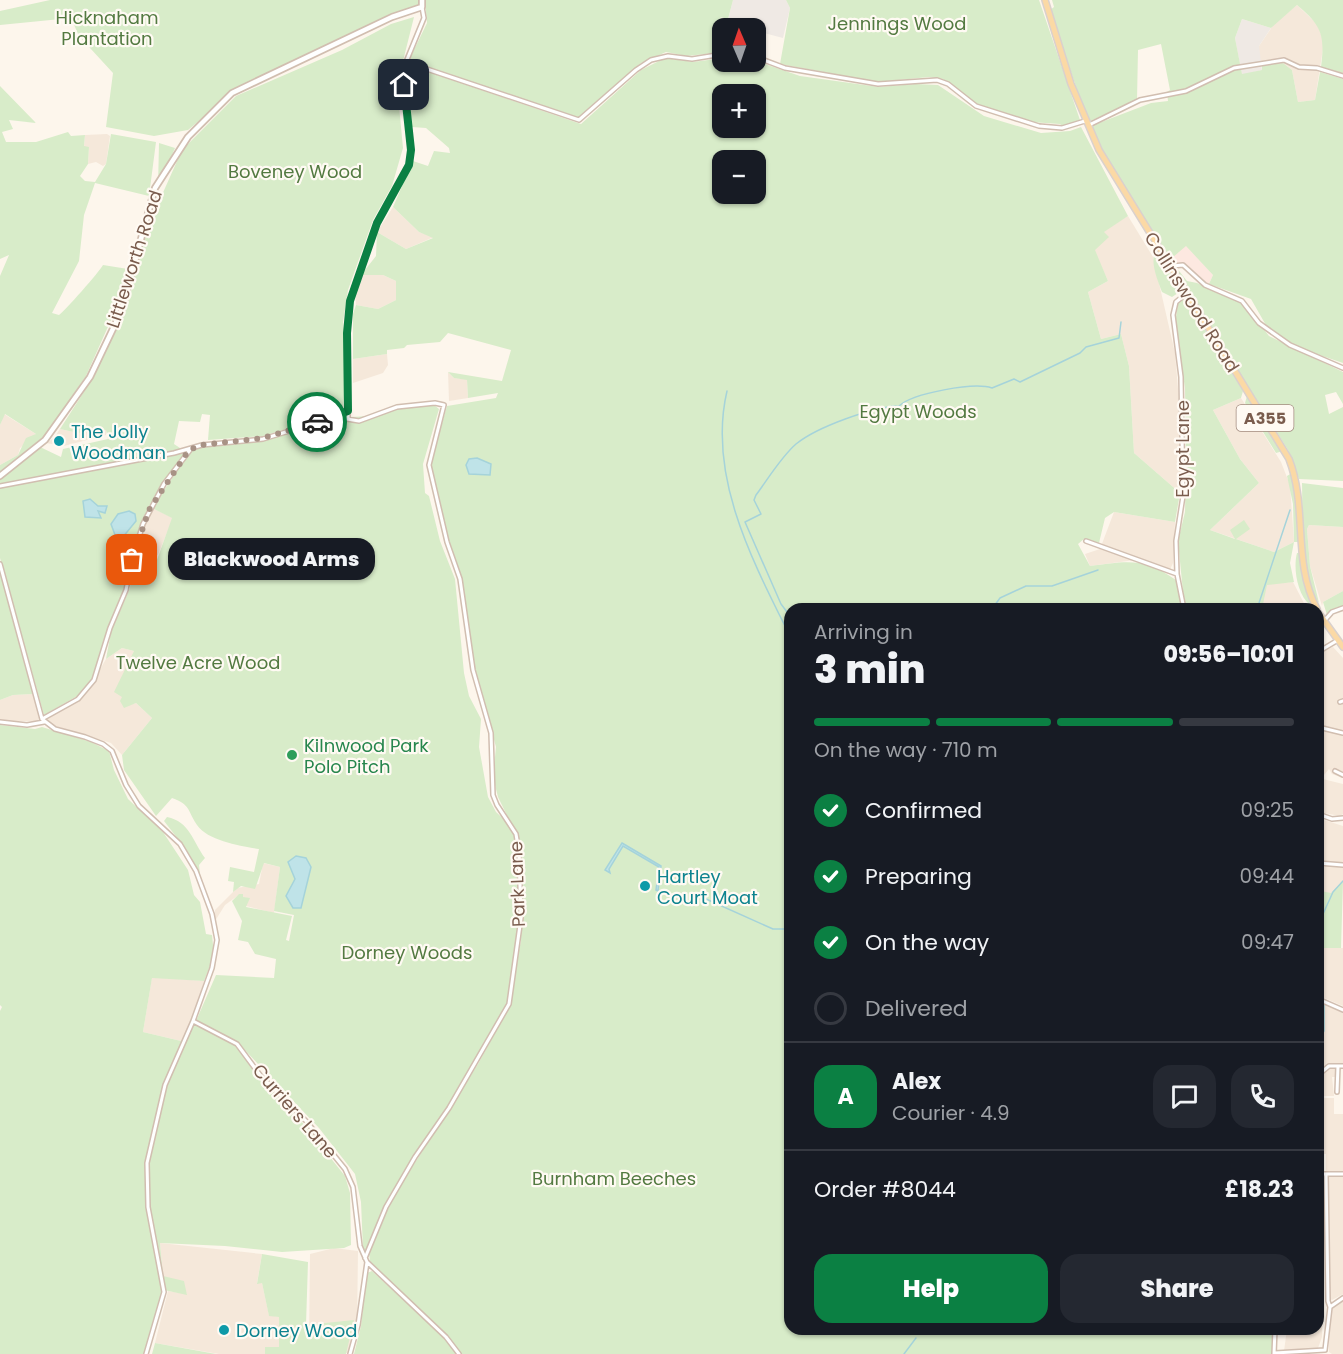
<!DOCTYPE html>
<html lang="en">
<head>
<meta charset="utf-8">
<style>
	body { margin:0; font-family:Poppins,sans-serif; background:#242831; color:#f1f3f6; height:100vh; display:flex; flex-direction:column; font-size:22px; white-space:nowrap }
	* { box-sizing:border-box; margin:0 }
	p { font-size:20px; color:#9ea1a6 }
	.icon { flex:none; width:33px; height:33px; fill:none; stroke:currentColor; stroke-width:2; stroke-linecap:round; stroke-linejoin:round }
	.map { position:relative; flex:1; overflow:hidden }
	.sheet { position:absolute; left:784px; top:603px; width:540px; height:732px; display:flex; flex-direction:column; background:#171b24; border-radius:18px; box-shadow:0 2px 4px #0004 }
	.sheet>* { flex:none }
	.needle { width:39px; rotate:358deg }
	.fabs { position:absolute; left:712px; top:18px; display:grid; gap:12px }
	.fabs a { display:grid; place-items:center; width:54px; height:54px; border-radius:12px; background:#171b24; box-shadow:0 2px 4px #0004; font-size:30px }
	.pin { position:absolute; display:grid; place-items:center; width:51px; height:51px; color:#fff; margin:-26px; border-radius:12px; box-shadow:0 3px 9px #0006 }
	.courier { position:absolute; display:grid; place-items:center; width:60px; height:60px; margin:-30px; border:4px solid #0b8043; border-radius:50%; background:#fff; color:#222; box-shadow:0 2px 8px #0007 }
	.bubble { position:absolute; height:42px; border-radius:18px; background:#171b24; box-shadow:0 2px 4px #0004; font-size:20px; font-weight:800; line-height:42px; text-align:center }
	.overview em { font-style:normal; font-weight:800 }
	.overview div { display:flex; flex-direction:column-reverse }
	.overview { display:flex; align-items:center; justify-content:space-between; height:102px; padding:0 30px }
	h1 { font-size:39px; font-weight:800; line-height:45px }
	.bar { display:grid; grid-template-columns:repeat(4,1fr); gap:9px 6px; align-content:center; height:72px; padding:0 30px }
	.bar i { height:8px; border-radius:4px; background:#363941 }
	.bar .on { background:#0b8043 }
	.bar p { grid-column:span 4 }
	.line { display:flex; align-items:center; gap:15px; padding:0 30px; border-top:2px solid #363941 }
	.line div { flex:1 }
	.round { display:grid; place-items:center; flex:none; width:63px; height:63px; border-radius:18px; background:#242831 }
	ol { padding:0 30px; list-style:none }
	li { display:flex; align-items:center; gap:18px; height:66px }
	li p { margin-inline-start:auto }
	li .icon { padding:6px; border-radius:50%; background:#0b8043; color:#fff; stroke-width:4 }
	li:last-child { color:#9ea1a6 }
	li i { width:33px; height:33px; border:3px solid #363941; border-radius:50% }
	.cta { display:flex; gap:12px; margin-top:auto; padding:12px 30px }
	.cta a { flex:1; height:69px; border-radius:18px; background:#0b8043; color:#fff; font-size:24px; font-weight:800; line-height:69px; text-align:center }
	.cta a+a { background:#242831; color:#f1f3f6 }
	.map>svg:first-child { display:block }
	.residential { fill:#f5e8da }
	.commercial { fill:#fde8e0 }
	.industrial { fill:#efe9e4 }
	.green { fill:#d8ecc9; fill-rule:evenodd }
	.water { fill:#bfe3e8; stroke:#a5d3da; stroke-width:1.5 }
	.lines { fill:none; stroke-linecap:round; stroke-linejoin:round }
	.stream { stroke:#a5d3da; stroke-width:1.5 }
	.minor-casing { stroke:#d1beb0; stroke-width:6 }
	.tertiary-casing { stroke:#d1beb0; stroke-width:8 }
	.primary-casing { stroke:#dad1cd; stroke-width:8 }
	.minor { stroke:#fff; stroke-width:3 }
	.tertiary { stroke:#fff; stroke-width:4.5 }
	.primary { stroke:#fbd9a5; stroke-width:5 }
	.done { stroke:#a89285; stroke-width:6; stroke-dasharray:0 10.8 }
	.route { stroke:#0b8043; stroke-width:8 }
	.culture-dot { fill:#0f9aa8; stroke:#fffaf3; stroke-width:2 }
	.leisure-dot { fill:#2e9e5b; stroke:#fffaf3; stroke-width:2 }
	.labels { text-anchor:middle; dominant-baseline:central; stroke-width:4.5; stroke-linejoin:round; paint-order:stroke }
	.shield { fill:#fffaf3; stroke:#a28b7f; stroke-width:1.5 }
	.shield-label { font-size:16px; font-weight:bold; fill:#7a5c4d }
	.park-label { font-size:18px; fill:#537a41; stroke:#fffaf3 }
	.street-label { font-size:18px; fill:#7a5c4d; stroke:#fffaf3 }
	.culture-label { font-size:18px; fill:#0d838f; stroke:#fffaf3; text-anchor:start }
	.leisure-label { font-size:18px; fill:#27864d; stroke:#fffaf3; text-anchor:start }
</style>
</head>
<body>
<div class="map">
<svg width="1343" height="1354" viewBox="0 0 1343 1354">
	<rect width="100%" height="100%" fill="#fdf6ec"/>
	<path class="residential" d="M1297,5L1317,24L1324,42L1315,100L1298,102L1292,70L1283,63L1262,66L1259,63V46L1274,24Z
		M107,134L110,136L106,164L103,166L96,162L88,164L89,147H84L85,135Z
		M393,207L419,232L434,237L406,249L377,232Z
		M1128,216L1153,257L1175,353L1179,401L1180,493L1134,453L1129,366L1121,334L1101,339L1088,292L1108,281L1094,250L1103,232L1107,227Z
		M361,275H383L396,281V300L378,309L356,305L355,288Z
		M387,354L388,365L383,373L353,383V359Z
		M448,372L454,378L467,379L468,398L449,401Z
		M1241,398L1281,462L1290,485L1294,542L1274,552L1210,530L1259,483L1240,459L1213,410Z
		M4,414L36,434L20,448L18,455L0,465V425Z
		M60,429L78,433L106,429V435L64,446L46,443L54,438Z
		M152,508L173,518L158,555L137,548Z
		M1114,512L1175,522L1173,563L1168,574L1135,560L1090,566L1085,554L1100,549Z
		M1309,525L1343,527V591L1323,602L1322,606L1310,566L1307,529Z
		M1293,582L1307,609H1260L1264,584Z
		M1333,647L1343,658V731L1319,726L1318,654Z
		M122,648L134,651L122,697L129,705L136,703L152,718L122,755L111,743L46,723L44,720L86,694L106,659Z
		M33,694L40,721H0V700L13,695Z
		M1319,729L1343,734V778L1332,774L1329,769L1324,775L1319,774Z
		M1319,778L1343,784V814L1340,816L1319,812Z
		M1318,818L1343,826V881L1331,894L1321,891L1323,869L1325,866H1342L1319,859Z
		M263,863L280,867L274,913L246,906L240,894L225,905L215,921V910L237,888L259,884Z
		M1319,948H1343V1006L1322,997L1321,991V996L1319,995Z
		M152,977L204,981L192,1020L181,1041L143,1032Z
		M1319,1002L1324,1007V1005L1343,1013V1063H1329L1319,1071Z
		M1335,1067L1337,1077H1332L1334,1096H1322L1323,1074L1327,1068Z
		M1323,1098H1334V1114H1343V1171L1326,1172V1154H1319L1318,1114H1324Z
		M1319,1177L1323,1178L1324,1192L1322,1337L1318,1348L1284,1351L1287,1329H1318Z
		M1328,1177H1343V1294L1332,1300L1330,1299Z
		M160,1243L262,1254L257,1283H262L269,1315L279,1317V1347H265V1354H219L155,1343L168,1291L187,1294L163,1276Z
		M334,1248L358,1251L357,1326L348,1353L309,1349L310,1254Z
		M1343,1301V1354H1332L1329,1352L1328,1316L1331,1309Z"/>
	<path class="commercial" d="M1186,245L1213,275L1208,286L1184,264L1174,262L1172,258Z"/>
	<path class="industrial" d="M733,0H786L790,8L783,38L756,31V28L729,24L728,19Z
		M1242,19L1271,28L1259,46L1262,70L1242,75L1235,38Z"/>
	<path class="green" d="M50,0H418V6L396,13L241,86L188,130L154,136L106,127L113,73L79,36L71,18L0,25V11Z
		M425,0H733L728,19L720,17L723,20V27L728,28H723V52L687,56L666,52L655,57L641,63L578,119L414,64L410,58L427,23Z
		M786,0H1039L1080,120L1064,127L1060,124L1031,122L979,106L943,79L929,77L878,82L780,64L790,8Z
		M1052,0H1343V73L1321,67C1325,35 1322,26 1297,5L1271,28L1242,19L1235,38L1242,74L1262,70V66L1283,63L1292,70L1298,102L1315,100L1320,72L1343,79V363L1296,347L1267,327L1251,299L1209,284L1213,275L1186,246L1172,258L1174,262L1169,261L1104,156L1091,126L1151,103L1168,101L1167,92L1170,90L1161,44L1138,50L1137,100L1088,122L1050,10L1054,7Z
		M414,17L397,85L403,148L392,186L373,220L348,290L343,322L346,362L343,412L263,436L208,440L210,415L202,414L200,422L179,421L174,444L183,450L0,485V478L40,447L61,457L63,449L108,439L106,430L78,433L60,429L89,384L128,303L149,224L182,150L236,96L342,50L391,24Z
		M665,58L693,62L723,58V62L756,61L800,76L879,87L916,84L938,85L984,116L1041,133L1070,131L1081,127L1128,216L1104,232L1109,237L1095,250L1108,281L1088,292L1101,339L1121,334L1129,366L1134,453L1180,493L1175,522L1114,512L1105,518L1099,543L1084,539L1078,544L1090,566C1127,561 1144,557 1176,580L1182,609H790V1329H1273L1275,1349L1271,1354H460C434,1319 399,1293 370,1261L369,1254L393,1197L478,1064L506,1013L521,941L522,866L519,840L498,797L493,777L496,747L475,670L461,579L448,541L430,465L447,406L496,398L498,393L468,398L467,380L454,378L448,372L502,381L511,350L448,333L440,342L407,345L404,348L387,350V354L353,359V314L356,305L378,309L396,300V281L383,275H361L376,256L377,232L406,249L433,238L419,232L393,207L413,161L428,166L434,151L450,153L449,148L426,128L412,127L407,82L408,65L581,124L641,70ZM723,94H756V128H723ZM723,160H756V194H723Z
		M0,86L36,123L9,120L13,129L2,132L6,142H36L68,132L71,136L85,135L84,146L89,147L88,164L80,176L85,181L95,182L106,164L111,134L156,142L149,196L95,183L84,215L79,261L52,313L59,315C64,312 100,271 103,265L128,269L115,311L86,376L57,418L47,438L0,473V465L18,455L26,438L36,434L5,414L0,425V276L9,255L0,259Z
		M159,143L175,148L158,187Z
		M1155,251L1181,291L1172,297L1162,292C1158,281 1150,263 1155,251Z
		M1176,267L1187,281L1197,283L1245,305L1269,336L1343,372V404L1336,392L1325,395L1329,414L1343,407V481L1299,479L1288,450L1176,271Z
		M1179,298H1185L1243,391L1241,398L1213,410L1240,459L1259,483L1210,530L1235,539L1230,530L1244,520L1250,529L1236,539L1274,552L1294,542L1293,504L1287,476L1292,473L1299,542H1294L1290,563L1294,582L1267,585L1262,609H1186L1184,602L1178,541L1185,512L1186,468L1185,388L1175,323Z
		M1247,396L1249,398L1283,451L1276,453L1245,403Z
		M434,405L439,409L423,464L425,493L429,496L440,541L455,579L464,673L469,696L481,719L479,747L488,797L496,812L511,826L515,837L521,913L507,1004L474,1064L388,1200L367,1250L363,1249L361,1202L355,1174L319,1128L239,1044L196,1021L216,975L274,978L276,959L255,954L248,942L238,940L242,921L232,901L239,894H243V897L250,898L246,907L292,916L286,940L289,941L294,915L274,911L280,867L264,863L255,889L241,886L233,892L234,882L228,881L230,867L254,872L259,849C241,846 208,841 197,825C187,810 191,805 172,798L156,816L124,770L122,755L152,718L136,703L124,708L120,701L122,697L114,692L134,651L122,648L106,659L111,632L130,588L132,565L153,571L172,518L152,508L189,453L202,445L262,438L330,418L371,416L406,406Z
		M183,453L185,454L149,506L131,554L126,587L92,680L79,695L44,715L0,558V488Z
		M1302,483L1343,488V527L1309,525L1307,529L1310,566L1319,603C1298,576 1303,517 1302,483Z
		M1297,553H1300L1310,605C1297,594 1293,568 1297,553Z
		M0,569L33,694L13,695L0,700Z
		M1343,591V606L1335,608L1327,615L1323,602Z
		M0,725L35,729L42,727L91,742L109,751L114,770L128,799L163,832L188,870L194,895L200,902L206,934L212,935L214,955L204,981L152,978L143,1032L181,1041L195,1022L237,1046L257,1076L298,1117L345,1176L350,1193L351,1245L344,1248L282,1252L225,1246L160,1243L163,1276L184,1281L187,1295L164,1290L146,1354H0V1011L2,1007L0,1005Z
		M167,817C190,822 192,840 205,858L199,865L201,883L185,848L164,821Z
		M1319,866L1323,867L1321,891L1331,893L1343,881L1341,948H1319Z
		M262,1254L308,1262L306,1325L354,1320L346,1354H265V1347H279V1317L269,1316L262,1283L257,1284Z
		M372,1271L447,1340L457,1354H354L361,1326L366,1277L367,1273Z
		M155,1343L216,1354H152Z"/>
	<path class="water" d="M477,458L491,464L490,475L469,474L466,465L469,459Z
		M90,499L98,506H107L105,513L98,511L101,518L85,517L83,501Z
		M129,511L135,514L136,521L118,543L111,524L118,514Z
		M622,843L661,866L658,891L656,890L659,867L623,846L609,869L610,873L605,870Z
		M296,856L306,858L311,867L301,908H293L286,896L295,879L288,862Z"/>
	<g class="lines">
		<path class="stream" d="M727,391C707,476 753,562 790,636
			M992,609L1000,598L1026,586H1052L1098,570
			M1257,609L1290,510
			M790,616L781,604L745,522L761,514L754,500L756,495C768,479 781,457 796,444C817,427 872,407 899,406C913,393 974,382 992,388L1014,379L1020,382L1080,353L1086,347L1119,338L1121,322
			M706,899L773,929H790
			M1318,925L1333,892L1343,881
			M1318,976L1322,997
			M1318,1039L1324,1031V1005
			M904,1354L916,1338"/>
		<g class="minor-casing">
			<path id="minor" d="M756,57L785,68L878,84L937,80L948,84L976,106L1039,126L1062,128L1085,121
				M406,62L579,120L636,70L651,60L668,56L692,59L723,54
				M1089,125L1140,100L1186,91L1234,68L1284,60L1299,67L1317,68L1343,76
				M1172,266L1183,265L1205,285L1242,301L1259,323L1290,345L1343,368
				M348,419L347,333L350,301L377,223L409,165L411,150L404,76L406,62L424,18L422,7
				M0,486L174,453L202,445L263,439L335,417L359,421L397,407L435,403L444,405L429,465L447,542L460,579L473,670L491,733L493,795L497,805L516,834L519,852L521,918L509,1004L449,1108L415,1157L386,1207L365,1258
				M1086,541L1177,574
				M0,564L42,719L55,729L85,737L103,744L112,751L126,785L139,806L180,844L196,871L212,914L217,940L212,968L193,1021L165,1085L147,1163L148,1207L164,1292L146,1354
				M1184,609L1177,574L1176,541L1183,496L1181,377L1173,315L1176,302L1187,293
				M1325,620L1332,612L1343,608
				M1318,652L1338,640
				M1340,702L1343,701
				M42,719L78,699L94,680L110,628L126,590L132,560L143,524L164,484L190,450
				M0,722L27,725L44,722
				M1318,727L1343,733
				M1335,771L1343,775
				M1318,814L1332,819L1343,818
				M1318,863L1343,865
				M1318,999L1343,1010
				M193,1021L237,1044L260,1075L306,1121L345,1169L353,1187L360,1246L367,1262L446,1337L459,1354
				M1318,1075L1329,1066H1343
				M1337,1092L1338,1066
				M1318,1174H1343
				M1330,1307L1343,1298
				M1325,1350L1330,1307L1328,1301L1326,1174
				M1275,1353L1325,1350
				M350,1354L358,1325L367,1262
				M1274,1354L1275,1329"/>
		</g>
		<g class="tertiary-casing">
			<path id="tertiary" d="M0,476L45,440L90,377L121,312L155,188L188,137L232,93L392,17L422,7V0"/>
		</g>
		<g class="primary-casing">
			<path id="primary" d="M1045,0L1071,84L1099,150L1289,459C1308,508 1292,562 1317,609
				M1318,612L1343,647"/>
		</g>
		<use href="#minor" class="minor"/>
		<use href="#tertiary" class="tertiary"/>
		<use href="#primary" class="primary"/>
	</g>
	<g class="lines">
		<path class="done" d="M132,560L149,510L189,450L202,445L263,438L317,422"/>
		<path class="route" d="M317,422L348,411L347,333L350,301L377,223L409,165L411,150L404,85"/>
	</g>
	<g class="culture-dot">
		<circle cx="59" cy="441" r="6"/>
		<circle cx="645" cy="886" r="6"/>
		<circle cx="224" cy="1330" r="6"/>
	</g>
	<circle class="leisure-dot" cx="292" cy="755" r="6"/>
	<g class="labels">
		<rect class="shield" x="1236.5" y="405" width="57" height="26" rx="4.5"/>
		<g class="shield-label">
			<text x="1265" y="418">A355</text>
		</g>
		<g class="park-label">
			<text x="107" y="17">Hicknaham<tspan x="107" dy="21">Plantation</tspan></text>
			<text x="897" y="23">Jennings Wood</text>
			<text x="295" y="171">Boveney Wood</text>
			<text x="918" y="411">Egypt Woods</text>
			<text x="198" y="662">Twelve Acre Wood</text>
			<text x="407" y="952">Dorney Woods</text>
			<text x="614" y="1178">Burnham Beeches</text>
		</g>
		<g class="street-label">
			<text transform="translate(134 259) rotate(-72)">Littleworth Road</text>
			<text transform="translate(1192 302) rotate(58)">Collinswood Road</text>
			<text transform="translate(1182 449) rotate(-90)">Egypt Lane</text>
			<text transform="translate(517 884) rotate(-92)">Park Lane</text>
			<text transform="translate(295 1111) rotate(49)">Curriers Lane</text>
		</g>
		<g class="culture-label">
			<text x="71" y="431">The Jolly<tspan x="71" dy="21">Woodman</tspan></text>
			<text x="657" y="876">Hartley<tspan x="657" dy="21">Court Moat</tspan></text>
			<text x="236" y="1330">Dorney Wood</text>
		</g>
		<g class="leisure-label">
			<text x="304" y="745">Kilnwood Park<tspan x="304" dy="21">Polo Pitch</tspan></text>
		</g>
	</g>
</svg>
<div class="fabs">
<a><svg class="needle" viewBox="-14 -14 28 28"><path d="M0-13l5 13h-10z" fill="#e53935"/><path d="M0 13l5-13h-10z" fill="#9ea1a6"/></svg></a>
<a>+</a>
<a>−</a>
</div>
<div class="pin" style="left:132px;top:560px;background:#ea580c"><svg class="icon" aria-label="bag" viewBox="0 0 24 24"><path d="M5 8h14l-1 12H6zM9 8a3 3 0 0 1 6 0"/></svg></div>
<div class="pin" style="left:404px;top:85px;background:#1f2937"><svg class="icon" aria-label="home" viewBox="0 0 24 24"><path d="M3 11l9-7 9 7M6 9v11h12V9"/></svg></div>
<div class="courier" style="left:317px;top:422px"><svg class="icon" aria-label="car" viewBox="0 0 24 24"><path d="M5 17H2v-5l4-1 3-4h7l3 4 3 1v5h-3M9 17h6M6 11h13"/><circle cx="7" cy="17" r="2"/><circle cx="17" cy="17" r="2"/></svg></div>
<div class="bubble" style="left:168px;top:538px;width:207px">Blackwood Arms</div>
<section class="sheet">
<div class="overview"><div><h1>3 min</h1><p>Arriving in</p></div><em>09:56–10:01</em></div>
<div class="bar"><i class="on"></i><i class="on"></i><i class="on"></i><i></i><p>On the way · 710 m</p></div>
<ol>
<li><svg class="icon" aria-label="check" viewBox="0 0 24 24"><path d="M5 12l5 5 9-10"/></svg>Confirmed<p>09:25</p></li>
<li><svg class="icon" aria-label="check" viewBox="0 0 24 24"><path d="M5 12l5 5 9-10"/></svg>Preparing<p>09:44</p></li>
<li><svg class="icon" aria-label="check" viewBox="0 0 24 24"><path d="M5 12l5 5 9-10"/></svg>On the way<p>09:47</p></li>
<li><i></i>Delivered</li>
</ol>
<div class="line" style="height:108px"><b class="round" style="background:#0b8043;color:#fff">A</b><div><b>Alex</b><p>Courier · 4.9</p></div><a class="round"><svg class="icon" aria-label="chat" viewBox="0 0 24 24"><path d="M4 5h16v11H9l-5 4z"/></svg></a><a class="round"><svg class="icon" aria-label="phone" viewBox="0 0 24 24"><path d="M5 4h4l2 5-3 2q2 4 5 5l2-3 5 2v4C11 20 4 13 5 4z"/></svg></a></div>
<div class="line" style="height:78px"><div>Order #8044</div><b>£18.23</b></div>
<div class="cta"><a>Help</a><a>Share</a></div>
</section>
</div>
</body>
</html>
